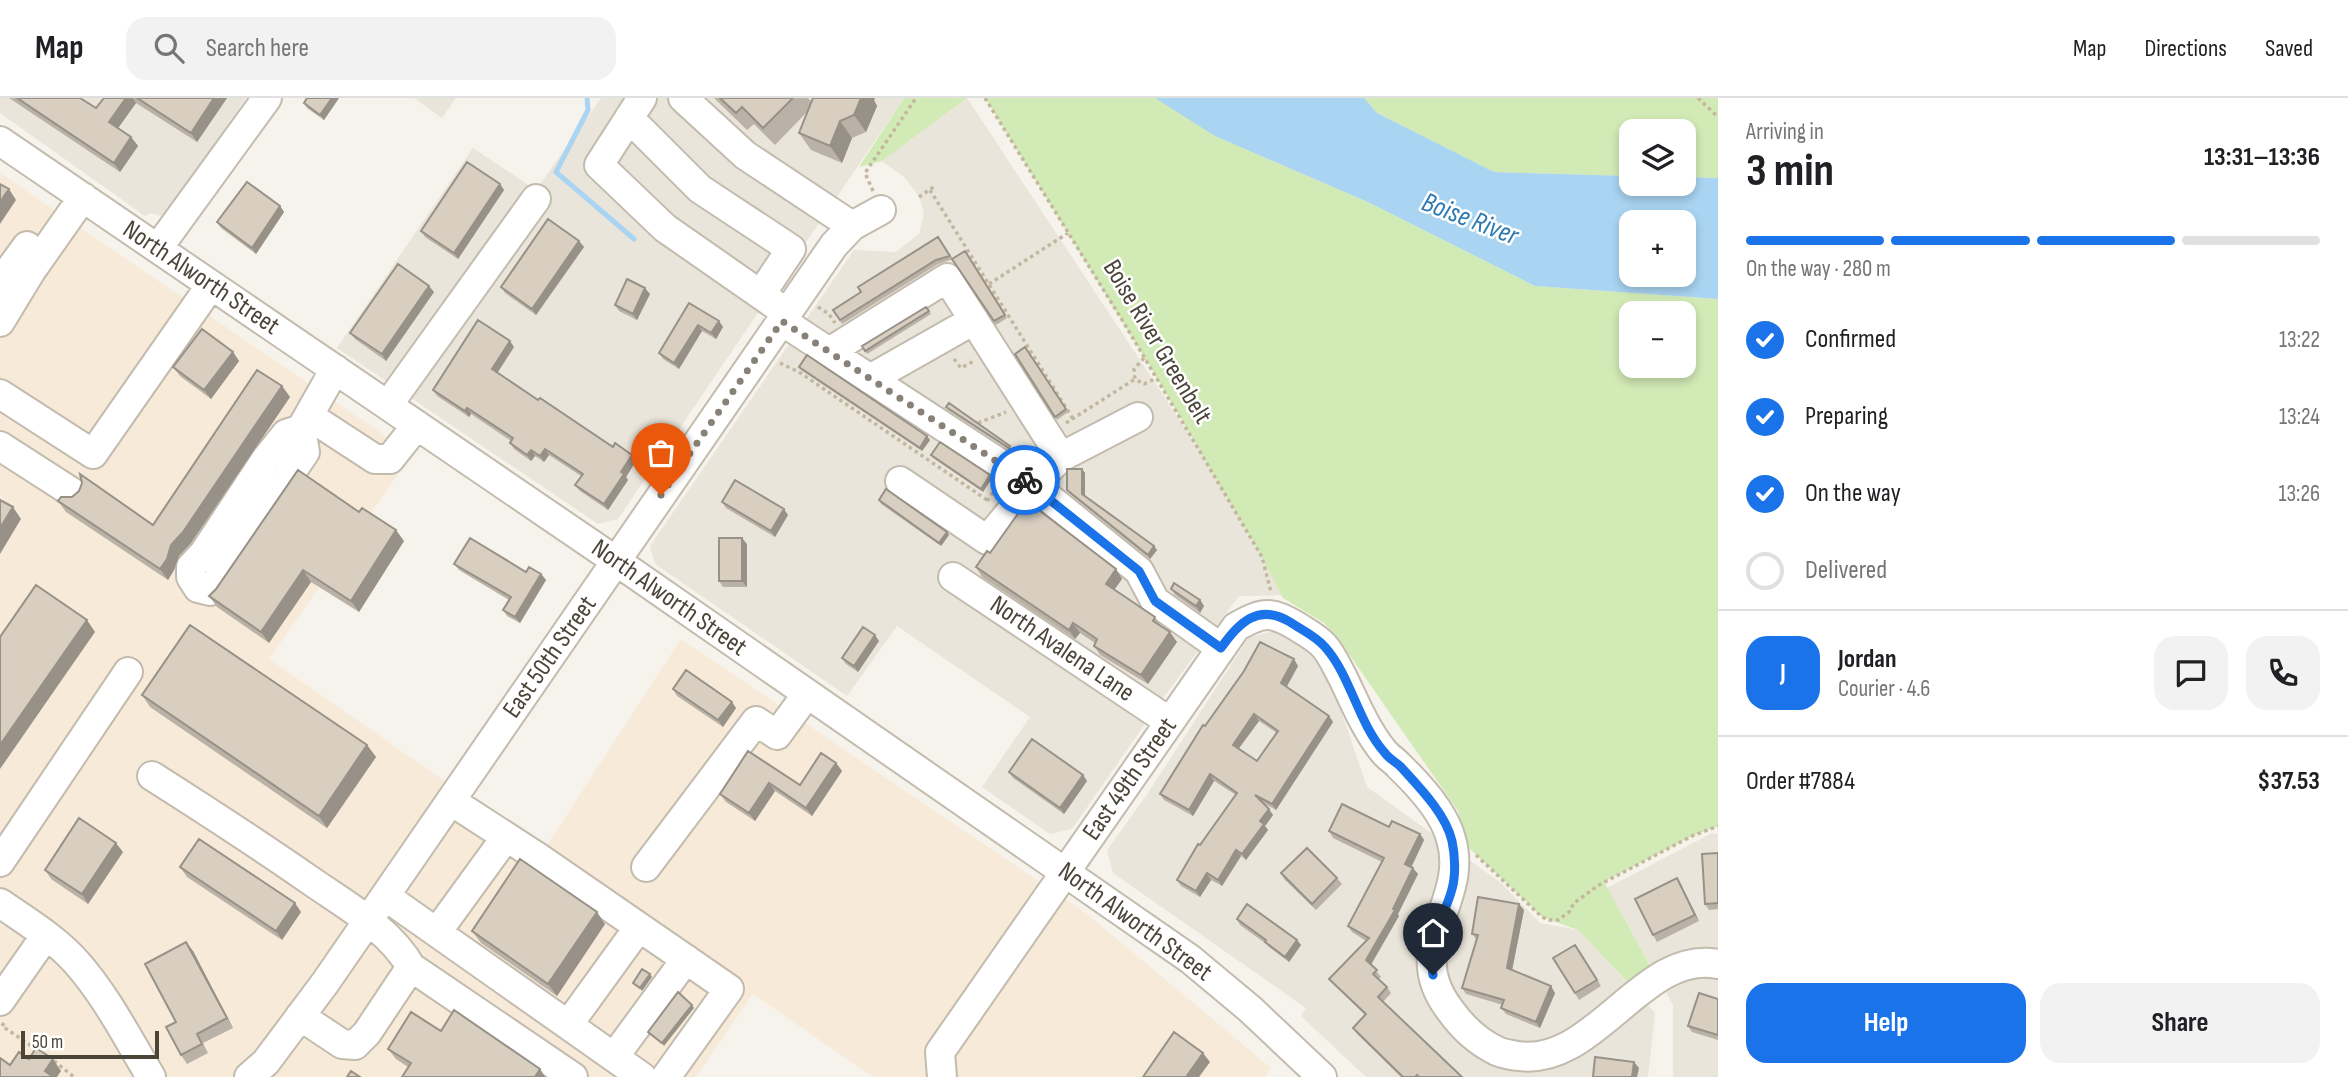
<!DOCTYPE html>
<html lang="en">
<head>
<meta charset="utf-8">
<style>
	body { margin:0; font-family:"Sofia Sans Condensed",sans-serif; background:#f2f2f2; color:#202124; height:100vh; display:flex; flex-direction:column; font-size:26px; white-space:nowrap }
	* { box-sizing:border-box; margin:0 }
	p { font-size:23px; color:#757577 }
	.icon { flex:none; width:38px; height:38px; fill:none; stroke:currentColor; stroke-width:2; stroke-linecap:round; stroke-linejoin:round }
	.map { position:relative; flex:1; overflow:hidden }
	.drawer { display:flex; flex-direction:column; background:#fff; width:630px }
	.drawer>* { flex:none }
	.tools { position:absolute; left:1619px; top:21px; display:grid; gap:14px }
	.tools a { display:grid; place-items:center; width:77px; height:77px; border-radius:14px; background:#fff; box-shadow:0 4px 10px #0003; font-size:35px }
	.scale { position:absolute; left:21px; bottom:18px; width:138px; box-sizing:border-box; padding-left:7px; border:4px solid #4b4439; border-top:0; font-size:19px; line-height:24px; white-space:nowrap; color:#4b4439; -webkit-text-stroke:5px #fff; paint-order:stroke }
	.pin { position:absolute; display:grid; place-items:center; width:60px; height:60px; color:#fff; margin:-72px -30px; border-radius:50% 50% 50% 0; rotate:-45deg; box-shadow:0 0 7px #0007 }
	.pin .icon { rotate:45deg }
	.courier { position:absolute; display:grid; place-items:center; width:70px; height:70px; margin:-35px; border:5px solid #1a73e8; border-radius:50%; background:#fff; color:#222; box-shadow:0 2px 9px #0007 }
	.head em { font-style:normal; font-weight:700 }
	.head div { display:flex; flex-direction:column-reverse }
	.head { display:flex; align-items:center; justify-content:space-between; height:119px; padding:0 28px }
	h1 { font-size:46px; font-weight:700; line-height:52px }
	.bar { display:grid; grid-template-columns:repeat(4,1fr); gap:10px 7px; align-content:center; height:84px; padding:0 28px }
	.bar i { height:9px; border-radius:5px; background:#e0e0e0 }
	.bar .selected { background:#1a73e8 }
	.bar p { grid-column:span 4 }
	.line { display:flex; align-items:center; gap:18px; padding:0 28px; border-top:2px solid #e0e0e0 }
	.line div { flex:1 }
	.round { display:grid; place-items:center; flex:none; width:74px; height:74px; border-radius:21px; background:#f2f2f2 }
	ol { padding:0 28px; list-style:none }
	li { display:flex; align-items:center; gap:21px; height:77px }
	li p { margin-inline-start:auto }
	li .icon { padding:7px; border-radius:50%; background:#1a73e8; color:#fff; stroke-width:4 }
	li:last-child { color:#757577 }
	li i { width:38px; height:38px; border:4px solid #e0e0e0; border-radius:50% }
	.button { display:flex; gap:14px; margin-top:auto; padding:14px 28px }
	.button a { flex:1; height:80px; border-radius:21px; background:#1a73e8; color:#fff; font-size:28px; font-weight:700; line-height:80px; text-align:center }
	.button a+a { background:#f2f2f2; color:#202124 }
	header { display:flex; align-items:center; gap:42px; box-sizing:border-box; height:98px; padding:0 35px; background:#fff; border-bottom:2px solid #e0e0e0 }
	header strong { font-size:33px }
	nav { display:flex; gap:38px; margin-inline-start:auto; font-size:24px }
	.search { width:490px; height:63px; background:#f2f2f2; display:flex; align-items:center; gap:18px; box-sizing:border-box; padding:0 24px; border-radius:21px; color:#757577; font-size:26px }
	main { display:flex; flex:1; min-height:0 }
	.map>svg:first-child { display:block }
	.residential { fill:#eae5da }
	.commercial { fill:#f7ead8 }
	.green { fill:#d2eab5; fill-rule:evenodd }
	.water { fill:#a9d4f2; fill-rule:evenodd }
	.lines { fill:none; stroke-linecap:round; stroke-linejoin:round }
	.stream { stroke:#a9d4f2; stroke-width:5 }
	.minor-casing { stroke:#c2bbae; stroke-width:32 }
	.path { stroke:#c4b79f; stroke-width:3.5; stroke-dasharray:3.5 3.5; stroke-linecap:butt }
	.minor { stroke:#fff; stroke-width:28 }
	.wall { fill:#bab2a6; fill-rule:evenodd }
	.shaded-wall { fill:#979187 }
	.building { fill:#d8cfc1; stroke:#979187; stroke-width:2; fill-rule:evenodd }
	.done { stroke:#878178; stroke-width:7; stroke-dasharray:0 12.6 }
	.route { stroke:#1a73e8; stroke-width:9 }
	.labels { text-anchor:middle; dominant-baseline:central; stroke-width:5; stroke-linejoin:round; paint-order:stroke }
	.street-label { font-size:26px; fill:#4b4439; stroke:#fff }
	.water-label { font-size:28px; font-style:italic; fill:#2e7ab2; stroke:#fff }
</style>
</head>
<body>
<header>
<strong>Map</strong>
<div class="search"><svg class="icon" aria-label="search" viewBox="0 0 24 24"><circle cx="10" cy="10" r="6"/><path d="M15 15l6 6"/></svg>Search here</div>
<nav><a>Map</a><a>Directions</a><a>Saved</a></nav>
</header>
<main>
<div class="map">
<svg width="1718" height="979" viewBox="0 0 1718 979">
	<rect width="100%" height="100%" fill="#f6f3ec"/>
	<path class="residential" d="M0,0H246L170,111L160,118L151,115L145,118L0,15Z
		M414,0H456L442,20Z
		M601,0H904L618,421L598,426L337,250L473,50L536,92Z
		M967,0L1295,497L1239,498L1158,607L1072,731L1050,736L982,689L1030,619L897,528L847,598L655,466L650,448L854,152L896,154L919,136L924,115L919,98L903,78L882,63Z
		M1284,531L1329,577L1367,689L1501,785L1540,825L1578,832L1655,915L1648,979H1366L1301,918L1306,910L1113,775L1107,752L1148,695L1249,539Z
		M1712,735L1718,736V979H1673V907L1607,790Z"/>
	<path class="commercial" d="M0,75L412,356L269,561L544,752L681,541L1087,816L1271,970L1265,979H873L753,896L696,979H0Z"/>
	<path class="green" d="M904,0H967L882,63L859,69Z
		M985,0H1158L1215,38L1370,105L1535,188L1718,201V728L1692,738L1604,784L1651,869L1629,886L1578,832L1542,819L1468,749L1458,713L1337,539L1324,525L1283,500L1262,459L1157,280ZM1631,215H1684V268H1631Z
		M1364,0H1718V80L1684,79V33H1631V78L1494,74L1377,15Z"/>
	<path class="water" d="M1155,0H1364L1377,15L1494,74L1631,78V86H1684V79L1718,80V201L1535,188L1370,105L1215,38ZM1631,124H1684V177H1631Z"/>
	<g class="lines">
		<path class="stream" d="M587,0L588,12L556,74L634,141"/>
		<g class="minor-casing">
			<path id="minor" d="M642,0L599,67L665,130L787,215
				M683,0L745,57L852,128
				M629,20L700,91L791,151L761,196
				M0,43L616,463L1190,861L1250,911L1322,979
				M158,150L267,0
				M0,185L27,148
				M782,223L829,254L947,180L1061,359L1033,387L1139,473L1155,503L1221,550
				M0,224L31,173L83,99
				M829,254L1033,387L987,442L900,383
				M870,281L974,222
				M0,296L93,356L211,187
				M388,307L536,101
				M309,318L375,361H390L417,327
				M301,331L305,354L210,493L198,490L191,479V469L204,455L266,361L286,336L301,331L335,271
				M0,348L73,395
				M1061,359L1138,319
				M953,479L1170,624
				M152,678C207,713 261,748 314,785C349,809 390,832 411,869L367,935L355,947L342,946L300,918
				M451,703L539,760L729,891L666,979
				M0,764L128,574
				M646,769L756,623L777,637L807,596
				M385,798L642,979
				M0,805C26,823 56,841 77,865C107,899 128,941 151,979
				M437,834L506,739
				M411,869L573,979
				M0,903L46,837
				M568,927L639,829
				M614,959L686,861
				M249,979L266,964L325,885L834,147L852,128L881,112
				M942,979L940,954L1236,529C1264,513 1271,513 1298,529C1307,535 1317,540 1324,548C1332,557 1337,569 1343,580C1355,605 1366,632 1384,654C1388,659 1395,663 1399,668C1419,687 1444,714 1451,741C1470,804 1400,848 1450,912C1462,929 1478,944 1497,953C1503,956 1511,957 1518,958C1595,969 1643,851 1718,866"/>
		</g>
		<path class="path" d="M985,0L1124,225L1262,459L1271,494
			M1698,0L1718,19
			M930,92L1073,321
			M873,93L865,75L916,0
			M919,99L935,88
			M989,186L1068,135
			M818,209L829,216L835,225
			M1144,260L1134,271L1135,281L1144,286L1157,280
			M954,261L961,270L974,263
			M780,265L799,274L990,404
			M978,325L1006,314
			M1066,325L1135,281
			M987,403L997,389
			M1476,757L1542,819L1549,822H1558L1569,814L1574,805L1599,787L1692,738L1718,728
			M4,925L2,928L39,953
			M54,963L74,979"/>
		<use href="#minor" class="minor"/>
	</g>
	<path class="wall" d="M9,0H80L96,10L104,0H227L197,44L136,5L118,30L131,39L138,48L120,74Z
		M339,0L324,22L307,10L304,5Z
		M714,0H808L812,4L813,0H875L874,2L877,8L866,34L852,40L842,65L811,52L799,35L807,14L775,47L754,26L747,32Z
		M500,86L504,92L458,161L425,139L421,133Z
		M280,108L284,114L256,156L221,130L217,124Z
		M938,139L953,161L938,166L842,226L833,212L861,194Z
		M579,143L584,149L536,217L505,195L501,189Z
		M965,153L1007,220L996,227L952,161Z
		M434,194L386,263L355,241L350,235Z
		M650,196L637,222L619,213L615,207Z
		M689,205L719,223L723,229L716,241L702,233L679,271L663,261L659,255Z
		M926,209L931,216L867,256L862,248Z
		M514,249L497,275L538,302L636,363L626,379L628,382L608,412L580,393L575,387L581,378L549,357L544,364L535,358L531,363L514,351L510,345L511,343L471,316L469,319L437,298L433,292Z
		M1025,249L1068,314L1057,322L1015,256Z
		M233,254L239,263L211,301L180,278L173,269Z
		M799,269L930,342L922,353L801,272Z
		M282,288L290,299L191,445L179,458L174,472L168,482L66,414L58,403L72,399L79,393L153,427Z
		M946,309L1013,351L1011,353L948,312Z
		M931,357L990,377L992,380L983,394L933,360Z
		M1082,371L1085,375V398L1154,448L1157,452L1150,461L1070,396L1067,392Z
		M879,402L947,434L949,437L941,448L881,406Z
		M722,404L788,417L775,439L726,410Z
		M359,414L404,443L359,514L311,484L269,545L217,509L209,498Z
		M747,446V489H723L719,483Z
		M990,455L1116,471L1122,481L1114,492L1155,519L1161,528L1177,544L1148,586L1100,557L1094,548L1095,545L1080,535L1075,541L982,479L976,469Z
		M454,466L541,476L546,482L520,525L507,518L503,512L509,502L459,472Z
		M1171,491L1200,502L1204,508L1200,515L1175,497Z
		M879,543L858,574L846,566L842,560Z
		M1298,568L1286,589L1329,618L1333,624L1276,712L1263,705L1273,717L1265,728L1268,732L1246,762L1241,758L1222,788L1211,782L1200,799L1181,788L1177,782L1236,697L1214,683L1193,718L1164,702L1160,696L1205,628ZM1259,623L1277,635L1257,663L1238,651Z
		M673,591L736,610L723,629L677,598Z
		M142,597L367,647L376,659L327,730L150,609Z
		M748,653L800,687L836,665L842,673L812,718L775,693L755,723L726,704L720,696Z
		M1009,674L1083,677L1087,683L1064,716L1013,680Z
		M1389,729L1420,736L1424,742L1411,769L1418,776L1398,816L1399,818L1371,867L1381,879L1378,881L1387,889L1391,895L1383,904L1462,979H1401L1357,936L1353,930L1365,917L1334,887L1329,881L1366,843L1352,834L1348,828L1382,764L1333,740L1329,733Z
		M123,754L88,806L51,781L45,772Z
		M1718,755V811L1709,812L1705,806Z
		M180,769L301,814L282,842L187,779Z
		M1281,775L1337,780L1342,786L1316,812L1285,782Z
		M1681,787L1699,823L1657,844L1653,837Z
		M1524,812L1512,873L1555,895L1540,930L1506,916L1501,910L1503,907L1466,896L1462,890L1477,842L1472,836Z
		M1237,821L1297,842L1301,847L1289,864L1269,849L1265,845L1240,827Z
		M605,826L557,898L481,845L472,833Z
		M193,853L233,930L203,945L208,955L187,966L181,957L176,924Z
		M1580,853L1601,888L1579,902L1575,895Z
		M1718,901V942L1692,934L1688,928Z
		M441,933L540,971L545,979H402L408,969L396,961L388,951Z"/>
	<path class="shaded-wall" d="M126,0H133L136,5L116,33L109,24Z
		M214,0H227L197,44L191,35Z
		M332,0H339L324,22L320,17Z
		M861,0H875L874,2L877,8L866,34L854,17Z
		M840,23L852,40L842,65L830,48Z
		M131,39L138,48L120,74L114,65Z
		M500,86L504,92L458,161L454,155Z
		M9,91L16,102L0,126V104Z
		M280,108L284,114L256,156L252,150Z
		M579,143L584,149L536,217L532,211Z
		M429,188L434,194L386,263L382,256Z
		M645,190L650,196L637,222L633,216Z
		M719,223L723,229L716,241L711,235Z
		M698,227L702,233L679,271L674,265Z
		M510,243L514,249L496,277L492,271Z
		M233,254L239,263L211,301L204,292Z
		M282,288L290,299L191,445L179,458L174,472L168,482L160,471L171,447Z
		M467,310L471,316L469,319L465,313Z
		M927,338L930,342L922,353L920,350Z
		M545,351L549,357L544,364L540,358Z
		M531,352L535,358L531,363L527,357Z
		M632,357L636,363L626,379L628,382L608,412L604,406L621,374Z
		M1082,371L1085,375V400L1082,396Z
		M990,377L992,380L983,394L981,391Z
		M13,409L21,421L0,456V430Z
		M784,411L788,417L775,439L771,433Z
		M396,432L404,443L359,514L351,503Z
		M947,434L949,437L941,448L939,445Z
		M742,440L747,446V489L742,483Z
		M1154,448L1157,452L1150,461L1148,457Z
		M1116,471L1122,481L1112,495L1106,486Z
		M303,472L311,484L269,545L261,534Z
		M541,476L546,482L520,525L515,519Z
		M1200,502L1204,508L1200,515L1196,508Z
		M87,522L95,534L0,671V647Z
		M1073,525L1080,535L1075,541L1069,532Z
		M1170,534L1177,544L1148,586L1141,577Z
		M875,537L879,543L858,574L854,568Z
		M1294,561L1298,568L1285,592L1281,585Z
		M732,604L736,610L723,629L718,622Z
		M1254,616L1259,623L1237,653L1233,647Z
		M1329,618L1333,624L1276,712L1272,706Z
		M367,647L376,659L327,730L319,718Z
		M836,665L842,673L812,718L806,710Z
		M1210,676L1214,683L1193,718L1189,712Z
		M1083,677L1087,683L1064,716L1060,710Z
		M769,685L775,693L755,723L749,715Z
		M1269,711L1273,717L1265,728L1268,732L1246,762L1242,756L1260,723Z
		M1420,736L1424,742L1410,772L1405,766Z
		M116,745L123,754L88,806L82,796Z
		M1236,752L1241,758L1222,788L1218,782Z
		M1413,770L1418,776L1398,816L1399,818L1370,868L1366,862Z
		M1207,775L1211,782L1200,799L1196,793Z
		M1677,780L1681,787L1699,823L1695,817Z
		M295,805L301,814L282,842L276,833Z
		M1519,806L1524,812L1511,877L1507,870Z
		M597,814L605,826L557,898L548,886Z
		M1297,842L1301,847L1289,864L1285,859Z
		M186,844L193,853L233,930L227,920Z
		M650,876L652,879L642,893L640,890Z
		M1551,888L1555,895L1540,930L1536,924Z
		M692,907L694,910L664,948L662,945Z
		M1203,955L1210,964L1199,979H1186Z
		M53,961L61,973L57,979H49L45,973Z
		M1634,964L1639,970L1637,979H1632Z
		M540,971L545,979H535Z"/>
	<path class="building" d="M17,0H80L96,10L104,0H126L109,24L131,39L114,65Z
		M137,0H214L191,35Z
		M307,0H332L320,17L304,5Z
		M720,0H793L763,30L742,9L736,15Z
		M813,0H861L854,17L840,23L830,48L799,35Z
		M467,64L500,86L454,155L421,133Z
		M247,84L280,108L252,150L217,124Z
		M0,86L9,91L0,104Z
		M548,121L579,143L532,211L501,189Z
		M938,139L950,158L936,162L840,222L833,212L861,194L858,189Z
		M965,153L1005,217L994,223L952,161Z
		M398,166L429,188L382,256L350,235Z
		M627,181L645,190L633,216L615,207Z
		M689,205L719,223L711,235L698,227L674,265L659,255Z
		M926,209L929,213L865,253L862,248Z
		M478,222L510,243L492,271L538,302L540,300L613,349L615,345L632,357L621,374L624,376L604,406L575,387L583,376L545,351L540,358L531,352L527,357L510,345L513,340L467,310L465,313L433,292Z
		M202,231L233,254L204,292L173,269Z
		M1025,249L1066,311L1055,319L1015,256Z
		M807,257L927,338L920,350L799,269Z
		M257,272L282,288L183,434L171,447L167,461L160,471L58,403L61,399H72L79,393L82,385L80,376L153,427Z
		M949,305L1010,348L1009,350L946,309Z
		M940,344L990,377L981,391L931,357Z
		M1067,371H1082V396L1154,448L1148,457L1067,392Z
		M298,372L359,414L362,410L396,432L351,503L303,472L261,534L209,498L216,491Z
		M735,382L784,411L771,433L722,404Z
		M886,391L947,434L939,445L879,402Z
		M0,402L13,409L0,430Z
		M1027,403L1116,471L1106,486L1155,519L1153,523L1170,534L1141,577L1094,548L1097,541L1073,525L1069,532L976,469L987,453L990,455Z
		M470,440L526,474L529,469L541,476L515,519L503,512L511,499L454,466Z
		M719,440H742V483H719Z
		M1174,485L1200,502L1196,508L1171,491Z
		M36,487L87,522L0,647V539Z
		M190,527L367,647L319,718L142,597Z
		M863,529L875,537L854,568L842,560Z
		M1260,544L1294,561L1281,585L1329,618L1272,706L1255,697L1269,711L1260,723L1264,726L1242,756L1236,752L1218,782L1207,775L1196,793L1177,782L1198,746L1200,747L1237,695L1210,676L1189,712L1160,696L1203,627L1205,628L1244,573ZM1254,616L1278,633L1257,663L1233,647Z
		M686,572L732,604L718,622L673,591Z
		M1032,641L1083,677L1060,710L1009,674Z
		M748,653L800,687L821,655L836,665L806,710L769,685L749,715L720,696Z
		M1342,706L1389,729L1392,723L1420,736L1405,766L1413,770L1393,811L1395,812L1366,862L1377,872L1373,876L1387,889L1378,899L1462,979H1419L1417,977L1415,979H1403L1353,930L1366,916L1329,881L1369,840L1348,828L1384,760L1329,733Z
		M79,720L116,745L82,796L45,772Z
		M199,741L295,805L276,833L180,769Z
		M1307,750L1337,780L1312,806L1281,775Z
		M1718,755V805L1705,806L1702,756Z
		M520,761L597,814L548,886L472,833Z
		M1677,780L1695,817L1653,837L1635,801Z
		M1478,799L1519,806L1507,870L1551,888L1536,924L1501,910L1504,902L1462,890L1478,837L1472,836Z
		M1247,806L1297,842L1285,859L1265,844L1266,842L1237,821Z
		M186,844L227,920L197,936L202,946L181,957L166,929L176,924L145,866Z
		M1575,847L1597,882L1575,895L1553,860Z
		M642,871L650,876L640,890L633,885Z
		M678,894L692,907L662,945L648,934Z
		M1699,895L1718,901V937L1688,928Z
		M454,912L540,971L535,979H402L411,965L388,951L411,914L441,933Z
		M1174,934L1203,955L1186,979H1143Z
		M36,950L53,961L45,973L53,979H0V960L10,967L19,954L29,961Z
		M1595,959L1634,964L1632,979H1593Z
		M351,973L360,979H347Z"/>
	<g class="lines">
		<path class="done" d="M661,397L782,223L1025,382"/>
		<path class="route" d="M1025,382L1139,473L1155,503L1221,550C1239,524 1259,505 1290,524C1302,532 1316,538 1325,549C1351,578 1358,625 1385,655C1389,661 1396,664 1401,669C1419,689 1446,716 1452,743C1455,757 1456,777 1452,791C1447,811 1435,829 1431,851C1430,859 1432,869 1433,877"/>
	</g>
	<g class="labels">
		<g class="street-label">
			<text transform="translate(201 180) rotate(34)">North Alworth Street</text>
			<text transform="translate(1157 244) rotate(59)">Boise River Greenbelt</text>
			<text transform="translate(669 500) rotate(35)">North Alworth Street</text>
			<text transform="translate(1062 551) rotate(34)">North Avalena Lane</text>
			<text transform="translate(550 559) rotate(-55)">East 50th Street</text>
			<text transform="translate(1130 681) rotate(-55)">East 49th Street</text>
			<text transform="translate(1135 824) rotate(36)">North Alworth Street</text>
		</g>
		<g class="water-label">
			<text transform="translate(1470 121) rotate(21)">Boise River</text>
		</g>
	</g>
</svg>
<div class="tools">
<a><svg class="icon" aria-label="layers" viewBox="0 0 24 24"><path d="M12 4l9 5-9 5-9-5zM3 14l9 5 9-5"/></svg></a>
<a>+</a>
<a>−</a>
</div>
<div class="scale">50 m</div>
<div class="pin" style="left:661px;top:397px;background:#ea580c"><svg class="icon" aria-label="bag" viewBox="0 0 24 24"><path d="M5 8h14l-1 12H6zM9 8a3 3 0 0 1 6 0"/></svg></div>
<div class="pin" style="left:1433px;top:877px;background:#1f2937"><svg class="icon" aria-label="home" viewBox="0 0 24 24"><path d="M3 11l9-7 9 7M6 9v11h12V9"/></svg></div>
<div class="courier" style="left:1025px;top:382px"><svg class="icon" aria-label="bike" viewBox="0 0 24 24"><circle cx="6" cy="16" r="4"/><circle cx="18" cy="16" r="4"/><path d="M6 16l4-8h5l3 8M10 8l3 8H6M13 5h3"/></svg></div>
</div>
<section class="drawer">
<div class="head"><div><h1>3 min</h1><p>Arriving in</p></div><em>13:31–13:36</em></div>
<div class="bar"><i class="selected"></i><i class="selected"></i><i class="selected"></i><i></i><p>On the way · 280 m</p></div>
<ol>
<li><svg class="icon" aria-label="check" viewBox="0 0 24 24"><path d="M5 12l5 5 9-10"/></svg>Confirmed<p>13:22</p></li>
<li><svg class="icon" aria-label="check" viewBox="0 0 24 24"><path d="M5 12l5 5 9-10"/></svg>Preparing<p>13:24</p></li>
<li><svg class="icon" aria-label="check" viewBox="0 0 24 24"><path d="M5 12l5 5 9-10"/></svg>On the way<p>13:26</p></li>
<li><i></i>Delivered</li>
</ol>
<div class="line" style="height:126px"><b class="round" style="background:#1a73e8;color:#fff">J</b><div><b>Jordan</b><p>Courier · 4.6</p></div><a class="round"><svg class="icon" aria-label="chat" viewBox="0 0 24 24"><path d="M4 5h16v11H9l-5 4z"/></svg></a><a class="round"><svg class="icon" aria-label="phone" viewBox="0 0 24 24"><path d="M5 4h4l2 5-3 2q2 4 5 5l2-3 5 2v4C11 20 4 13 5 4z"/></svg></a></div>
<div class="line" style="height:91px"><div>Order #7884</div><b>$37.53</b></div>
<div class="button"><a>Help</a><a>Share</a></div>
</section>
</main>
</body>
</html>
